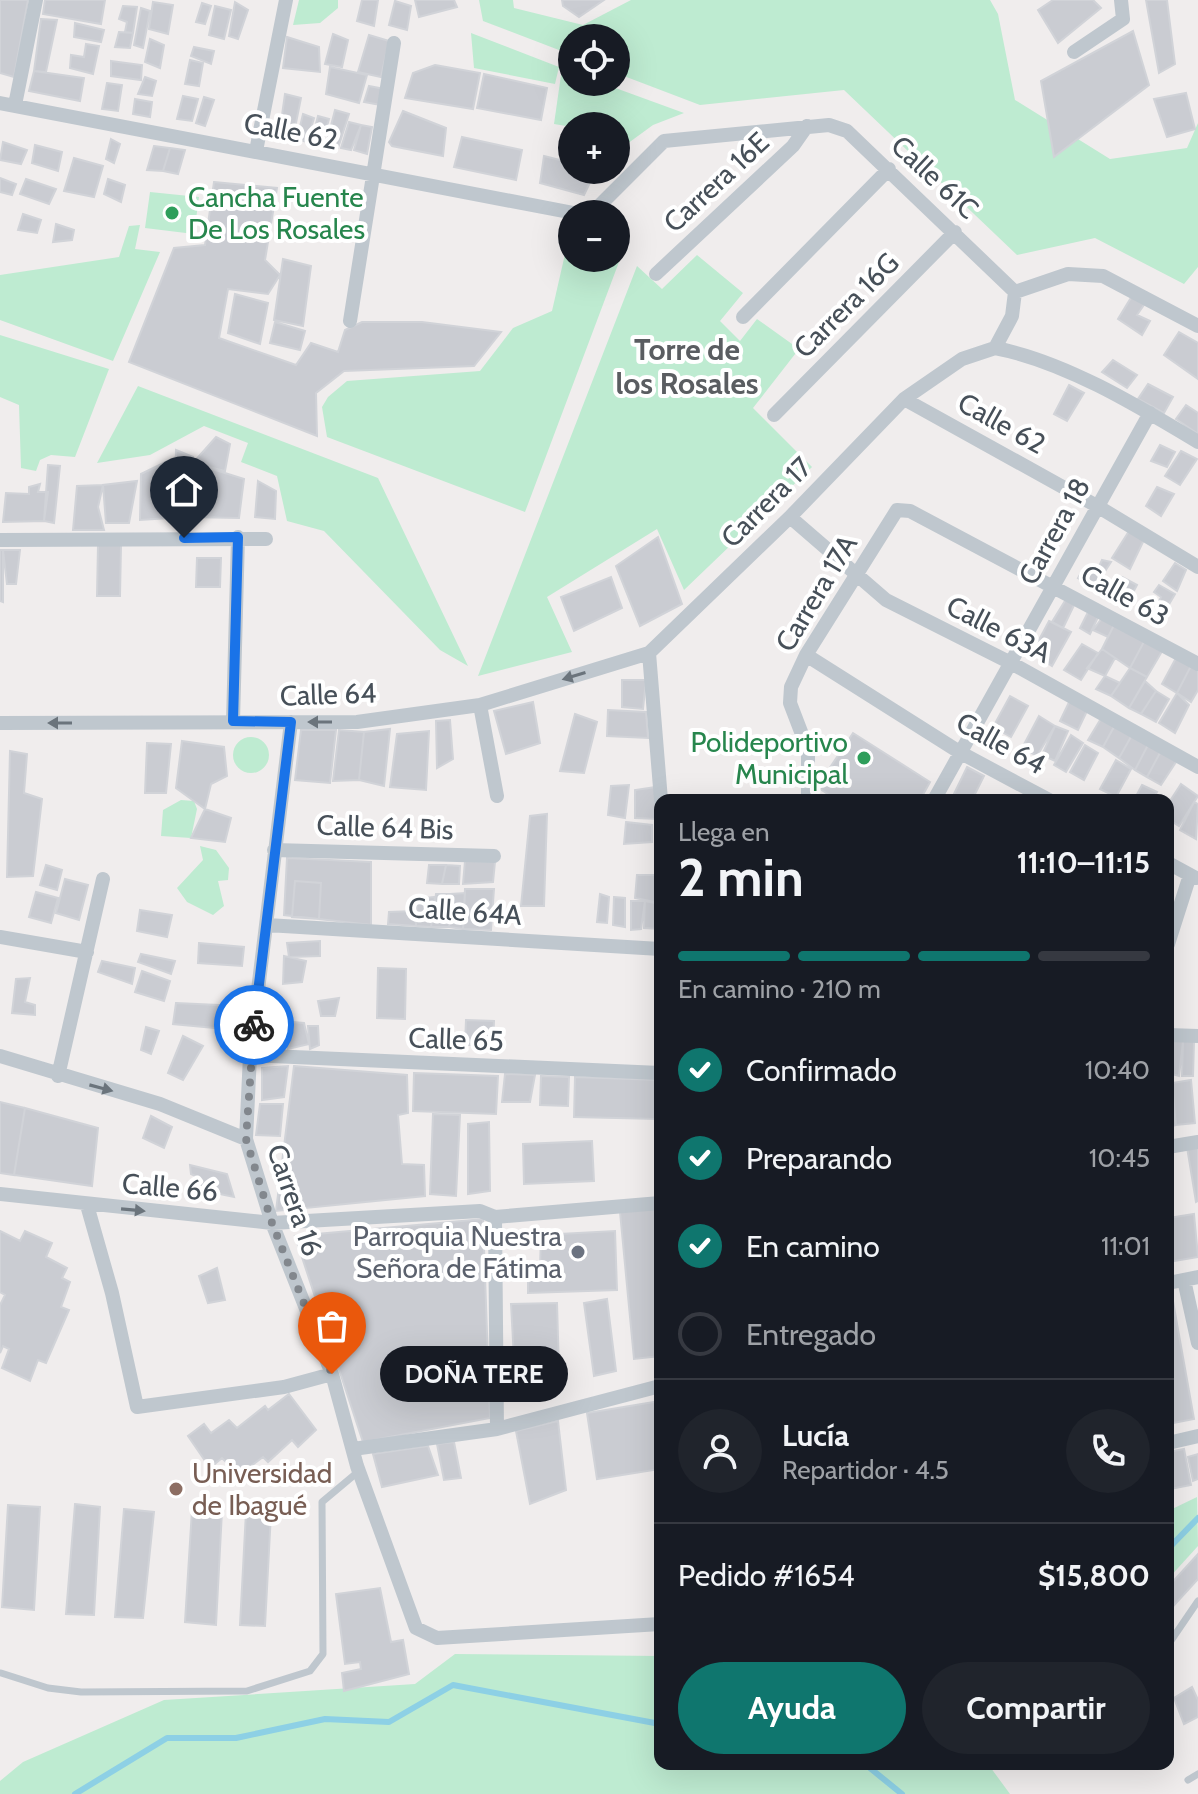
<!DOCTYPE html>
<html lang="es">
<head>
<meta charset="utf-8">
<style>
	body { margin:0; font-family:Cabin,sans-serif; background:#20242c; color:#f1f3f6; height:100vh; display:flex; flex-direction:column; font-size:30px; white-space:nowrap }
	* { box-sizing:border-box; margin:0 }
	p { font-size:26px; color:#9ea1a6 }
	.icon { flex:none; width:44px; height:44px; fill:none; stroke:currentColor; stroke-width:2; stroke-linecap:round; stroke-linejoin:round }
	.map { position:relative; flex:1; overflow:hidden }
	.side { position:absolute; left:654px; top:794px; width:520px; height:976px; display:flex; flex-direction:column; background:#171b24; border-radius:16px; box-shadow:0 8px 32px #0002 }
	.side>* { flex:none }
	.fabs { position:absolute; left:558px; top:24px; display:grid; gap:16px }
	.fabs a { display:grid; place-items:center; width:72px; height:72px; border-radius:50%; background:#171b24; box-shadow:0 8px 32px #0002; font-size:40px }
	.pin { position:absolute; display:grid; place-items:center; width:68px; height:68px; color:#fff; margin:-82px -34px; border-radius:50% 50% 50% 0; rotate:-45deg; box-shadow:0 0 8px #0007 }
	.pin .icon { rotate:45deg }
	.courier { position:absolute; display:grid; place-items:center; width:80px; height:80px; margin:-40px; border:6px solid #1a73e8; border-radius:50%; background:#fff; color:#222; box-shadow:0 2px 10px #0007 }
	.bubble { position:absolute; height:56px; border-radius:28px; background:#171b24; box-shadow:0 8px 32px #0002; font-size:26px; font-weight:700; line-height:56px; text-align:center }
	.summary em { font-style:normal; font-weight:700 }
	.summary div { display:flex; flex-direction:column-reverse }
	.summary { display:flex; align-items:center; justify-content:space-between; height:136px; padding:0 24px }
	h1 { font-size:52px; font-weight:700; line-height:60px }
	.bar { display:grid; grid-template-columns:repeat(4,1fr); gap:12px 8px; align-content:center; height:96px; padding:0 24px }
	.bar i { height:10px; border-radius:6px; background:#363941 }
	.bar .current { background:#0f766e }
	.bar p { grid-column:span 4 }
	.line { display:flex; align-items:center; gap:20px; padding:0 24px; border-top:2px solid #363941 }
	.line div { flex:1 }
	.round { display:grid; place-items:center; flex:none; width:84px; height:84px; border-radius:42px; background:#20242c }
	ol { padding:0 24px; list-style:none }
	li { display:flex; align-items:center; gap:24px; height:88px }
	li p { margin-inline-start:auto }
	li .icon { padding:8px; border-radius:50%; background:#0f766e; color:#fff; stroke-width:4 }
	li:last-child { color:#9ea1a6 }
	li i { width:44px; height:44px; border:4px solid #363941; border-radius:50% }
	.cta { display:flex; gap:16px; margin-top:auto; padding:16px 24px }
	.cta a { flex:1; height:92px; border-radius:48px; background:#0f766e; color:#fff; font-size:32px; font-weight:700; line-height:92px; text-align:center }
	.cta a+a { background:#20242c; color:#f1f3f6 }
	.map>svg:first-child { display:block }
	.green { fill:#beebd1 }
	.lines { fill:none; stroke-linecap:round; stroke-linejoin:round }
	.stream { stroke:#8dd0e5; stroke-width:6 }
	.building { fill:#caccd2; stroke:#d1d3d8; stroke-width:2 }
	.lane { stroke:#bfc7ce; stroke-width:7 }
	.street { stroke:#bfc7ce; stroke-width:14 }
	.oneway { fill:#6b747c }
	.done { stroke:#82878d; stroke-width:8; stroke-dasharray:0 14.4 }
	.route { stroke:#1a73e8; stroke-width:10 }
	.leisure-dot { fill:#2e9e5b; stroke:#fff; stroke-width:3 }
	.worship-dot { fill:#6b7280; stroke:#fff; stroke-width:3 }
	.education-dot { fill:#8d6e63; stroke:#fff; stroke-width:3 }
	.labels { text-anchor:middle; dominant-baseline:central; stroke-width:8; stroke-linejoin:round; paint-order:stroke }
	.street-label { font-size:28px; fill:#475059; stroke:#fff }
	.leisure-label { font-size:28px; fill:#27864d; stroke:#fff; text-anchor:start }
	.worship-label { font-size:28px; fill:#5b616d; stroke:#fff; text-anchor:end }
	.education-label { font-size:28px; fill:#785e54; stroke:#fff; text-anchor:start }
	.neighbourhood-label { font-size:30px; font-weight:bold; fill:#5a5d61; stroke:#fff }
</style>
</head>
<body>
<div class="map">
<svg width="1198" height="1794" viewBox="0 0 1198 1794">
	<rect width="100%" height="100%" fill="#f0eded"/>
	<path class="green" d="M299,0H338V8L320,23L293,25Z
		M479,0H513L514,8L583,25L631,0H990L998,14L1015,100L1110,159L1187,148L1198,123V267L1184,284L1095,238L1017,255L844,90L700,105L616,73V38H572V55L483,21Z
		M471,33L559,67L555,84L474,68Z
		M562,68L572,72V82H599L684,113L653,125L616,152V126L572,127L554,124Z
		M150,192L199,197L194,234L145,228Z
		M140,225L135,249L160,252L113,361L0,320V275L119,257L129,226Z
		M568,241L572,242V258H616V253L622,254L525,512L327,437L322,407L328,397L347,381L480,371L513,328L552,311Z
		M697,255L743,293L720,321L740,341L757,319L799,349L753,408L812,467L684,590L657,529L547,597L572,652L478,676L637,266L662,289Z
		M0,335L109,369L75,457L51,455L40,460L36,471L21,468L19,405L0,397Z
		M138,386L378,478L468,666L440,650L324,531L287,521L277,476L241,462L248,443L204,426L150,455L97,463Z
		M233 755a18 18 0 1 1 36 0a18 18 0 1 1-36 0Z
		M181,800L194,801L197,809L191,838L161,836L163,810Z
		M200,846L216,850L229,868L228,880L218,881L224,906L213,915L187,902L177,888L203,860Z
		M1197,1497L1198,1546L1168,1579V1511Z
		M455,1654L660,1656V1764H988L1010,1794H0V1781L23,1762L164,1700L415,1684Z"/>
	<g class="lines">
		<path class="stream" d="M1168,1549L1198,1518
			M865,1764L902,1794
			M75,1794L167,1738H236L325,1719L389,1722L453,1685L660,1724"/>
	</g>
	<path class="building" d="M0,0H28L14,77L0,73Z
		M45,0H105L101,24L43,14Z
		M362,0H378L374,26L357,21Z
		M415,0H454L457,7L419,17Z
		M562,0H604L579,17L563,6Z
		M1053,0H1093L1101,8L1058,43L1038,10Z
		M1146,0H1167L1175,64L1159,73Z
		M395,1L411,6L407,30L389,25Z
		M153,2L173,5L168,34L149,29Z
		M235,2L248,10L238,39L229,36Z
		M202,3L211,6L205,24L196,22Z
		M123,6L137,7L133,33L125,32L127,22L119,19Z
		M215,6L231,10L224,39L209,35Z
		M141,8L150,11L143,48L134,45Z
		M41,19L57,20L46,72L34,71Z
		M75,23L104,30L101,42L74,37Z
		M1133,31L1149,85L1054,157L1041,81Z
		M119,32L133,33L130,48L115,47Z
		M333,34L348,40L342,67L325,64Z
		M369,35L389,41L381,77L358,72Z
		M287,37L319,47L320,72L283,68Z
		M150,39L164,45L160,68L145,62Z
		M86,44L99,46L93,74L70,68L71,55L84,57Z
		M194,47L214,51L211,64L191,56Z
		M190,60L203,63L199,86L185,84Z
		M111,61L142,65L141,80L111,76Z
		M435,65L480,73L473,109L405,98L413,73Z
		M330,67L367,75L359,103L326,94Z
		M34,71L84,78L80,101L29,91Z
		M484,74L547,88L541,120L477,108Z
		M145,77L156,81L152,96L138,94Z
		M107,83L122,85L118,111L102,109Z
		M369,86L385,89L381,105L364,102Z
		M1186,93L1195,129L1167,137L1154,99Z
		M285,94L301,98L293,138L279,136Z
		M183,96L198,99L192,121L177,119Z
		M204,97L214,100L205,126L196,123Z
		M135,99L152,102L150,117L133,114Z
		M335,110L349,114L338,148L326,145Z
		M403,111L446,128L443,156L392,146L389,142Z
		M303,114L314,118L307,142L297,139Z
		M318,116L329,119L322,144L311,143Z
		M349,122L361,125L351,150L341,148Z
		M361,125L372,127L367,154L354,150Z
		M462,137L522,150L516,180L454,167Z
		M111,139L120,144L114,163L106,159Z
		M3,142L27,150L21,164L0,160Z
		M35,145L62,152L58,171L32,163Z
		M154,146L170,148L163,171L147,170Z
		M170,148L185,150L178,174L163,171Z
		M544,156L572,163V170H596L584,195L540,183Z
		M74,158L103,166L94,197L64,191Z
		M0,178L16,184L12,195L0,192Z
		M26,179L56,189L49,204L20,194Z
		M108,179L125,185L121,202L104,194Z
		M214,182L277,188L265,260L280,275L268,294L228,289L219,338L296,365L311,343L338,352L345,330L362,322H422L501,332L474,366L344,371L316,393L317,436L129,362L174,248L205,245Z
		M23,214L41,220L37,233L18,230Z
		M56,224L74,230L72,240L53,242Z
		M283,259L311,266L303,326L274,320Z
		M235,294L268,303L260,344L228,333Z
		M1132,296L1146,302L1137,315L1150,321L1142,335L1118,319Z
		M275,322L305,331L300,350L270,343Z
		M1179,332L1198,343V379L1164,355Z
		M1113,360L1137,375L1127,388L1102,372Z
		M1148,384L1173,397L1164,413L1138,399Z
		M1069,385L1084,393L1067,421L1054,414Z
		M1186,405L1198,413V434L1176,419Z
		M216,437L230,444L225,471L193,463Z
		M1160,445L1175,452L1167,467L1151,461Z
		M176,450L193,457L188,517L174,516Z
		M1181,451L1197,459L1180,485L1165,476Z
		M176,457L170,518L140,520L141,474Z
		M193,463L244,479L239,518L188,517Z
		M48,465L60,466L54,523L44,521Z
		M137,481L129,523H106L103,485Z
		M258,481L276,491L275,519L255,517Z
		M40,484L38,492H48L44,521L3,522L6,493L29,494V487Z
		M103,485L98,507L104,530H73L77,486Z
		M1157,487L1174,494L1161,516L1146,506Z
		M1129,531L1144,540L1130,569L1112,558Z
		M658,537L682,604L640,626L616,566Z
		M98,545H121L120,596H97Z
		M0,550H3V602L0,601Z
		M3,550H20L16,584H7Z
		M197,558H221L220,587H196Z
		M1102,560L1111,562L1095,587L1078,578L1084,568L1096,573Z
		M1175,563L1186,570L1177,591L1163,581Z
		M611,577L622,608L574,631L561,597Z
		M1122,577L1137,585L1126,606L1109,599Z
		M1159,585L1175,594L1165,611L1157,606L1161,597L1154,592Z
		M1068,596L1077,599L1063,628L1052,622Z
		M1090,608L1100,613L1090,634L1080,628Z
		M1102,618L1114,625L1108,637L1093,630Z
		M1049,621L1071,632L1052,666L1032,653Z
		M1116,621L1146,638L1130,668L1102,649Z
		M1146,638L1164,648L1147,677L1130,668Z
		M1082,644L1098,653L1081,680L1064,670Z
		M1102,649L1115,658L1105,676L1087,668Z
		M1177,656L1192,664L1177,693L1162,684Z
		M1192,664L1198,667V690L1191,702L1177,693Z
		M1130,668L1147,677L1129,708L1111,696Z
		M1105,676L1120,683L1111,696L1096,689Z
		M622,680H646L643,709L622,707Z
		M1145,681L1156,691L1141,714L1129,708Z
		M1156,691L1169,699L1156,722L1141,714Z
		M1177,693L1189,705L1175,733L1159,723Z
		M1010,696L1028,706L1011,737L993,727Z
		M1070,700L1088,709L1078,730L1060,721Z
		M533,702L540,743L506,754L494,711Z
		M608,710L646,712L648,738L607,736Z
		M575,714L597,722L584,773L560,771Z
		M1039,716L1055,726L1037,756L1022,748Z
		M1102,717L1115,725L1103,747L1088,740Z
		M450,720L453,759L437,768L436,721Z
		M1115,725L1132,735L1119,758L1103,747Z
		M1055,726L1068,731L1055,761L1042,755Z
		M390,729L384,786L359,780L364,732Z
		M301,730H336L330,783L295,780Z
		M339,730L364,732L359,780L333,781Z
		M429,731L426,790L390,787L397,734Z
		M853,733L930,782L920,800H837L817,787Z
		M1071,735L1083,743L1066,772L1054,765Z
		M1132,735L1149,743L1135,770L1119,758Z
		M182,741L224,747L227,776L211,784L205,809L176,788Z
		M147,743L171,744L166,793H145Z
		M1149,743L1161,751L1147,777L1135,770Z
		M1085,745L1098,753L1084,780L1070,772Z
		M10,751L27,754L24,793L42,799L33,876L7,877Z
		M1161,751L1178,759L1161,785L1147,777Z
		M1116,760L1131,769L1116,797L1100,789Z
		M967,767L984,776L972,800H951Z
		M1181,784L1198,796L1179,826L1168,819V804Z
		M629,785L625,818L608,815L611,786Z
		M1142,785L1157,792L1152,800H1134Z
		M656,787L659,819L635,818V790Z
		M1194,802L1198,804L1196,839L1180,830Z
		M205,809L231,818L225,842L191,838Z
		M547,814L544,906H521L530,816Z
		M626,822L652,825V842L624,844Z
		M287,858L371,862V925L284,915Z
		M465,861L495,862L493,882L463,884Z
		M46,865L62,870L57,890L40,885Z
		M429,865H446L442,884L427,883Z
		M446,865L460,866L459,884H442Z
		M637,875H660V903L635,898Z
		M65,879L88,885L79,920L56,913Z
		M295,881L321,883L319,919L292,917Z
		M465,889H494L491,930L463,929Z
		M36,892L58,898L51,923L29,917Z
		M465,893L463,929L449,927L451,894Z
		M436,894H451L449,927H431Z
		M600,894L609,897L607,923L597,922Z
		M435,897L431,927L416,926L417,899Z
		M614,897L625,898V927L613,925Z
		M631,901H645L641,929L631,930Z
		M645,901L660,904V929L644,928Z
		M140,910L172,915L167,937L137,931Z
		M415,911L416,926L388,924L389,912Z
		M320,941V956L289,957L287,943Z
		M199,943L244,947L242,966L198,963Z
		M141,954L175,961L171,974L138,962Z
		M284,956L306,961L302,982L283,984Z
		M102,961L135,968L132,984L98,972Z
		M378,968L406,969L405,1019L377,1018Z
		M142,971L170,981L164,1001L135,992Z
		M30,978L25,1002L35,1005V1015L12,1013L16,979Z
		M339,998L335,1016H321L318,1001Z
		M176,1003L239,1006L235,1030L173,1024Z
		M466,1020L494,1021L493,1045H465Z
		M292,1022L304,1023L309,1044L288,1049Z
		M308,1026H318L319,1045L310,1049Z
		M146,1027L159,1031L151,1054L141,1050Z
		M183,1036L203,1046L183,1080L168,1073Z
		M1170,1039L1183,1041L1179,1076L1168,1073Z
		M1183,1041H1194L1193,1076H1182Z
		M288,1066L284,1097L262,1100V1068Z
		M294,1066L407,1075L408,1113L398,1115L402,1164L424,1165L425,1196L276,1211Z
		M414,1073L498,1076L496,1114L413,1111Z
		M505,1074L535,1075L530,1102H502Z
		M541,1076L569,1077L568,1106L540,1105Z
		M575,1077L660,1080L658,1119L574,1117Z
		M1168,1078L1176,1125L1168,1127Z
		M1191,1080L1195,1123L1176,1125L1172,1083Z
		M0,1102L25,1108L14,1175L0,1173Z
		M260,1104H283L280,1136L256,1135Z
		M25,1108L98,1128L92,1186L14,1175Z
		M433,1114L460,1115L456,1196L430,1194Z
		M151,1116L172,1127L164,1148L143,1138Z
		M489,1122L490,1191L468,1194V1124Z
		M592,1141L594,1181L524,1184L523,1144Z
		M1198,1145V1201L1196,1202L1187,1147Z
		M190,1165L227,1174L234,1197L200,1190V1178L191,1174Z
		M660,1208V1356L634,1359L620,1212Z
		M1194,1214L1198,1257L1168,1262V1218Z
		M483,1219L490,1418L363,1442L295,1236Z
		M0,1231L20,1241L25,1231L52,1243L46,1257L67,1268L62,1278L70,1282L61,1307L69,1310L46,1363L38,1360L30,1381L2,1368L9,1349L3,1346L0,1353V1305L5,1295L0,1292Z
		M615,1231L617,1290L528,1293V1269L540,1268L541,1235Z
		M217,1268L225,1300L208,1303L199,1276Z
		M1168,1290H1171L1194,1419L1168,1424Z
		M607,1299L616,1371L594,1376L584,1303Z
		M557,1303L559,1371L515,1377L511,1304Z
		M289,1394L316,1430L298,1447L292,1440L268,1462L263,1457L239,1475L222,1458L210,1468L188,1436L204,1424L211,1433L229,1420L237,1428L265,1406L268,1410Z
		M660,1401V1469L597,1479L587,1413Z
		M558,1421L566,1490L530,1504L516,1431Z
		M454,1442L461,1478L444,1480L437,1444Z
		M428,1446L438,1475L382,1487L373,1454Z
		M1184,1449L1191,1485L1170,1489L1168,1452Z
		M1198,1454V1479L1193,1481L1188,1457Z
		M75,1504L100,1507L94,1615L66,1614Z
		M8,1505L40,1507L34,1610L2,1607Z
		M124,1509L154,1512L143,1618L115,1617Z
		M192,1510L222,1511L216,1625L185,1622Z
		M246,1512L271,1513L265,1626L240,1625Z
		M1198,1554V1579L1168,1612V1587Z
		M380,1588L391,1642L403,1640L409,1674L344,1691L342,1673L361,1669L360,1662L345,1664L336,1594Z
		M1192,1687L1198,1700V1717L1184,1724L1174,1698Z"/>
	<g class="lines">
		<path class="lane" d="M1168,1645L1198,1601
			M1,1673L48,1688L81,1692L247,1691L310,1671L323,1654L322,1502L359,1471
			M1188,1780L1198,1774"/>
		<path class="street" d="M1074,52L1123,19L1121,0
			M0,103L579,214
			M15,105L36,0
			M256,151L286,0
			M586,214L595,210L664,141L829,125L847,131L1015,292
			M656,274L793,146L807,126
			M1015,292L1068,274L1103,276L1198,326
			M743,317L889,169
			M350,321L394,43
			M995,348C1064,361 1138,406 1198,442
			M904,399L1097,506L1198,567
			M774,415L955,232
			M790,517L886,600L1011,663L1198,767
			M0,540L266,539
			M649,653L661,800
			M806,655L961,753L1049,800
			M480,705L497,796
			M233,721L238,537
			M291,722L250,1055L246,1139L272,1223L332,1374L357,1466L416,1628L437,1638L660,1624
			M0,723L357,722L480,705L649,653L790,517L904,399L962,359L995,348L1012,316L1015,292
			M808,800V750L790,703L791,687L806,655L897,510L910,511L1198,664
			M934,800L1150,413
			M274,850L494,856
			M1168,863L1196,878
			M267,925L660,949
			M0,937L87,952
			M1168,944L1190,875
			M1168,1035L1198,1036
			M250,1055L660,1073
			M0,1056L160,1104L246,1139
			M58,1076L103,879
			M1168,1147L1198,1142
			M0,1194L272,1223L480,1211L495,1217L497,1429
			M87,1205L112,1293L137,1407L284,1387L332,1374
			M495,1217L660,1203
			M1184,1280L1198,1343
			M1168,1283L1198,1277
			M1168,1443L1198,1436
			M353,1449L497,1429L660,1386"/>
	</g>
	<defs><path id="oneway-solid" d="M-6-.8H1V-3.2L6.5 0L1 3.2V.8H-6Z" transform="scale(2)"/></defs>
	<g class="oneway">
		<use href="#oneway-solid" transform="translate(574 676) rotate(163)"/>
		<use href="#oneway-solid" transform="translate(320 722) rotate(180)"/>
		<use href="#oneway-solid" transform="translate(60 723) rotate(180)"/>
		<use href="#oneway-solid" transform="translate(101 1088) rotate(15)"/>
		<use href="#oneway-solid" transform="translate(133 1210) rotate(5)"/>
	</g>
	<g class="lines">
		<path class="done" d="M254,1025L246,1139L272,1223L332,1374"/>
		<path class="route" d="M184,538L238,537L233,721L291,722L254,1025"/>
	</g>
	<g class="leisure-dot">
		<circle cx="172" cy="213" r="8"/>
		<circle cx="864" cy="758" r="8"/>
	</g>
	<circle class="worship-dot" cx="578" cy="1252" r="8"/>
	<circle class="education-dot" cx="176" cy="1489" r="8"/>
	<g class="labels">
		<g class="street-label">
			<text transform="translate(291 131) rotate(11)">Calle 62</text>
			<text transform="translate(935 177) rotate(43)">Calle 61C</text>
			<text transform="translate(716 182) rotate(-43)">Carrera 16E</text>
			<text transform="translate(846 305) rotate(-45)">Carrera 16G</text>
			<text transform="translate(1002 423) rotate(29)">Calle 62</text>
			<text transform="translate(766 502) rotate(-45)">Carrera 17</text>
			<text transform="translate(1054 531) rotate(-61)">Carrera 18</text>
			<text transform="translate(816 593) rotate(-59)">Carrera 17A</text>
			<text transform="translate(1125 595) rotate(29)">Calle 63</text>
			<text transform="translate(999 629) rotate(27)">Calle 63A</text>
			<text transform="translate(328 694) rotate(-2)">Calle 64</text>
			<text transform="translate(1001 743) rotate(29)">Calle 64</text>
			<text transform="translate(385 827) rotate(2)">Calle 64 Bis</text>
			<text transform="translate(465 911) rotate(4)">Calle 64A</text>
			<text transform="translate(456 1039) rotate(2)">Calle 65</text>
			<text transform="translate(170 1187) rotate(5)">Calle 66</text>
			<text transform="translate(295 1200) rotate(71)">Carrera 16</text>
		</g>
		<g class="leisure-label">
			<text x="188" y="197">Cancha Fuente<tspan x="188" dy="32">De Los Rosales</tspan></text>
			<text x="848" y="742" text-anchor="end">Polideportivo<tspan x="848" dy="32">Municipal</tspan></text>
		</g>
		<g class="worship-label">
			<text x="562" y="1236">Parroquia Nuestra<tspan x="562" dy="32">Señora de Fátima</tspan></text>
		</g>
		<g class="education-label">
			<text x="192" y="1473">Universidad<tspan x="192" dy="32">de Ibagué</tspan></text>
		</g>
		<g class="neighbourhood-label">
			<text x="687" y="349">Torre de<tspan x="687" dy="34">los Rosales</tspan></text>
		</g>
	</g>
</svg>
<div class="fabs">
<a><svg class="icon" aria-label="locate" viewBox="0 0 24 24"><circle cx="12" cy="12" r="6"/><path d="M12 2v4M12 18v4M2 12h4M18 12h4"/></svg></a>
<a>+</a>
<a>−</a>
</div>
<div class="pin" style="left:332px;top:1374px;background:#ea580c"><svg class="icon" aria-label="bag" viewBox="0 0 24 24"><path d="M5 8h14l-1 12H6zM9 8a3 3 0 0 1 6 0"/></svg></div>
<div class="pin" style="left:184px;top:538px;background:#1f2937"><svg class="icon" aria-label="home" viewBox="0 0 24 24"><path d="M3 11l9-7 9 7M6 9v11h12V9"/></svg></div>
<div class="courier" style="left:254px;top:1025px"><svg class="icon" aria-label="bike" viewBox="0 0 24 24"><circle cx="6" cy="16" r="4"/><circle cx="18" cy="16" r="4"/><path d="M6 16l4-8h5l3 8M10 8l3 8H6M13 5h3"/></svg></div>
<div class="bubble" style="left:380px;top:1346px;width:188px">DOÑA TERE</div>
<section class="side">
<div class="summary"><div><h1>2 min</h1><p>Llega en</p></div><em>11:10–11:15</em></div>
<div class="bar"><i class="current"></i><i class="current"></i><i class="current"></i><i></i><p>En camino · 210 m</p></div>
<ol>
<li><svg class="icon" aria-label="check" viewBox="0 0 24 24"><path d="M5 12l5 5 9-10"/></svg>Confirmado<p>10:40</p></li>
<li><svg class="icon" aria-label="check" viewBox="0 0 24 24"><path d="M5 12l5 5 9-10"/></svg>Preparando<p>10:45</p></li>
<li><svg class="icon" aria-label="check" viewBox="0 0 24 24"><path d="M5 12l5 5 9-10"/></svg>En camino<p>11:01</p></li>
<li><i></i>Entregado</li>
</ol>
<div class="line" style="height:144px"><a class="round"><svg class="icon" aria-label="person" viewBox="0 0 24 24"><circle cx="12" cy="8" r="4"/><path d="M4 21q1-7 8-7t8 7"/></svg></a><div><b>Lucía</b><p>Repartidor · 4.5</p></div><a class="round"><svg class="icon" aria-label="phone" viewBox="0 0 24 24"><path d="M5 4h4l2 5-3 2q2 4 5 5l2-3 5 2v4C11 20 4 13 5 4z"/></svg></a></div>
<div class="line" style="height:104px"><div>Pedido #1654</div><b>$15,800</b></div>
<div class="cta"><a>Ayuda</a><a>Compartir</a></div>
</section>
</div>
</body>
</html>
